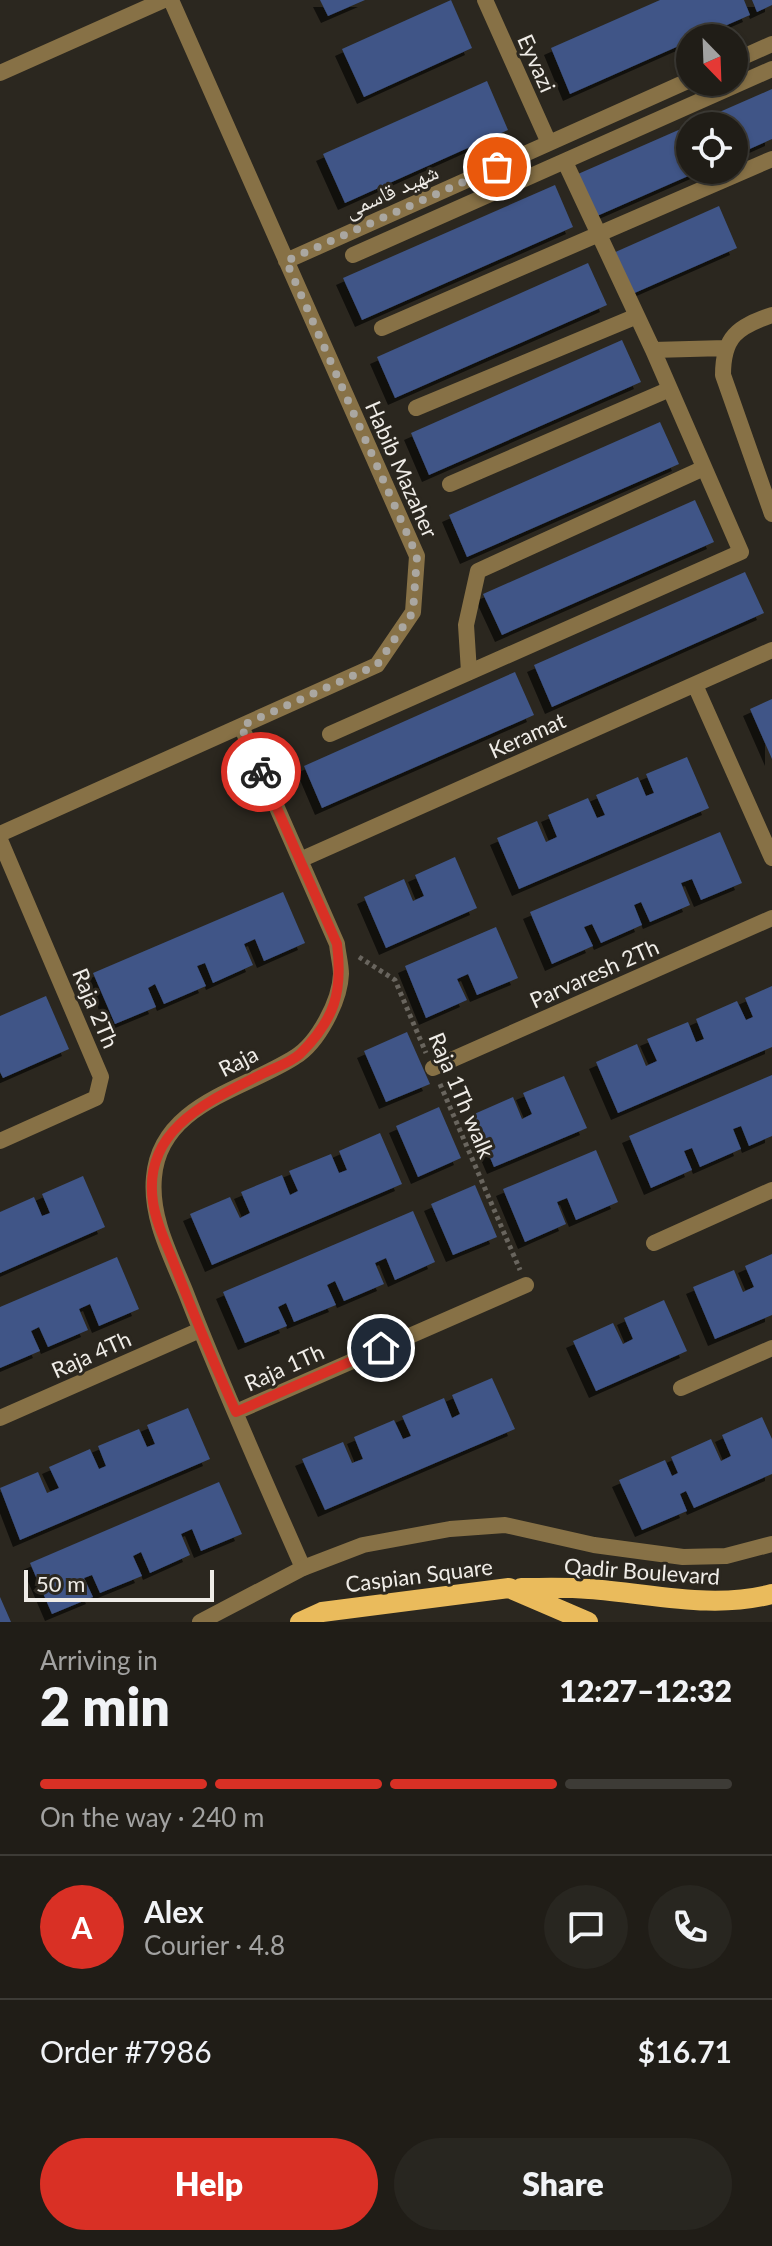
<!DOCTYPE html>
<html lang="en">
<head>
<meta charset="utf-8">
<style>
	body { margin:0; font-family:Lato,"Noto Naskh Arabic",sans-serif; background:#282620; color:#f1f3f6; height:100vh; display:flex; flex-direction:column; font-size:30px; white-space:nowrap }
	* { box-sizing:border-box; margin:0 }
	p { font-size:26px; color:#a2a2a1 }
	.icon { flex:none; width:44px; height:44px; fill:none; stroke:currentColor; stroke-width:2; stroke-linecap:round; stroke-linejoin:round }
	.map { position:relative; height:1622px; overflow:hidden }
	.panel { display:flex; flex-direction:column; background:#201d17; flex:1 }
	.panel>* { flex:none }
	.needle { width:52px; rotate:157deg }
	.controls { position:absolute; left:676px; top:24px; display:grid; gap:16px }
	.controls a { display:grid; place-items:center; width:72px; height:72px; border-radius:50%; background:#201d17; box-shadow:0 2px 6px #0004,0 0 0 2px #3d3b36; font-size:40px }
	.scale { position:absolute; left:24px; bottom:20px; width:190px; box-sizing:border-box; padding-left:8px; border:4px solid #efece7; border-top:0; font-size:22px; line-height:28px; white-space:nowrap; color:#efece7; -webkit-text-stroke:6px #2b271f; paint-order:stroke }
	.pin { position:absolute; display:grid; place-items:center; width:68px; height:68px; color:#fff; margin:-34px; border:4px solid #fff; border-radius:50%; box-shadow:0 2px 8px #0007 }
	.courier { position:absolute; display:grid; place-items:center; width:80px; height:80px; margin:-40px; border:6px solid #d93025; border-radius:50%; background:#fff; color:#222; box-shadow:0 2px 10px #0007 }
	.overview em { font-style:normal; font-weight:800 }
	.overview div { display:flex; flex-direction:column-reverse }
	.overview { display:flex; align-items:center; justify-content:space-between; height:136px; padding:0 40px }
	h1 { font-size:52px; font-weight:800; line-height:60px }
	.bar { display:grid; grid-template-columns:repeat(4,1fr); gap:12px 8px; align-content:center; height:96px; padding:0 40px }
	.bar i { height:10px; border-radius:6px; background:#3d3b36 }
	.bar .selected { background:#d93025 }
	.bar p { grid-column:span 4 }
	.line { display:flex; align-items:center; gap:20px; padding:0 40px; border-top:2px solid #3d3b36 }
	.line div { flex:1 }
	.round { display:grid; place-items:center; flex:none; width:84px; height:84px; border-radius:42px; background:#282620 }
	.button { display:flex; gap:16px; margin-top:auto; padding:16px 40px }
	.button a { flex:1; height:92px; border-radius:48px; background:#d93025; color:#fff; font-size:32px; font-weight:800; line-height:92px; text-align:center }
	.button a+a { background:#282620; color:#f1f3f6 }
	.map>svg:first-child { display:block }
	.building { fill:#3f5587; filter:url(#shadow) }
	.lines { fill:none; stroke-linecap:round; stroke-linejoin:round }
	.path { stroke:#69655e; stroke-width:5; stroke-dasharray:4 4; stroke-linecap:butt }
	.minor { stroke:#877146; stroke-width:16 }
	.tertiary { stroke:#877146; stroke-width:16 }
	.primary { stroke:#eabb5c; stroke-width:20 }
	.done { stroke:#aaa7a1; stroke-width:8; stroke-dasharray:0 14.4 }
	.route { stroke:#d93025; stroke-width:10 }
	.labels { text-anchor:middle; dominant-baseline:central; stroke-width:6; stroke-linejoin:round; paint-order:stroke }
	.street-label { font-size:22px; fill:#efece7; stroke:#2b271f }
</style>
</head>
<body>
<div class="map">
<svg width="772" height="1622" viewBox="0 0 772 1622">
	<defs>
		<filter id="shadow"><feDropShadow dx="-7" dy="7" stdDeviation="0" flood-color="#0009"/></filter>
	</defs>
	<rect width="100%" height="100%" fill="#2b271f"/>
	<path class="building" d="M320,0H365L328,16Z
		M451,0L472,48L364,97L342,49Z
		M660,0H744L750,15L697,38H690V41L570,94L551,48Z
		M752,0H772V5L757,12Z
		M487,81L508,130L345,203L323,154Z
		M772,89V139L734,156V126H690V170H702L597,216L578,174Z
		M555,185L573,227L362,320L343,278Z
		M719,206L737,248L630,295L611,254Z
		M588,263L607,305L395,398L377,357Z
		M622,340L641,382L429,475L411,433Z
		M660,422L679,464L467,557L449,515Z
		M695,500L714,542L502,635L483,594Z
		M745,572L764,613L552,707L534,665Z
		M515,672L534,715L322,808L304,766Z
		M772,699V759L750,709Z
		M687,757L709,808L519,889L497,838L537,821L546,842L557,837L548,815L588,798L597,818L605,815L596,795L638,777L646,796L654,793L646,774Z
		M720,832L742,883L701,900L692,879L681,883L690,905L650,922L641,902L634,905L642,925L601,943L592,924L584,927L593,946L552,964L530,912Z
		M455,857L477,908L386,948L364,897L404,879L413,901L424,896L415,875Z
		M283,892L305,943L264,961L255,939L244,944L253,965L213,983L205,963L197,966L206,986L164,1004L155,984L148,988L156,1007L115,1024L93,973Z
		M496,927L518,978L477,995L468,974L457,979L467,1000L426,1018L405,966Z
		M772,986V1047L618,1113L596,1062L637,1044L646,1066L657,1061L647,1039L688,1022L696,1042L704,1039L696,1019L737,1001L746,1020L753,1017L745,998Z
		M46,996L69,1049L3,1078L0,1072V1016Z
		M407,1032L430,1084L386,1102L364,1051Z
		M772,1075V1136L749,1146L741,1126L733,1129L741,1149L700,1167L692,1148L684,1151L692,1170L651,1188L629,1136Z
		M564,1076L587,1128L494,1167L472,1115L513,1097L522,1119L532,1114L523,1093Z
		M439,1107L461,1158L418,1177L396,1126Z
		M380,1133L402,1184L212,1265L190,1214L230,1197L240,1218L250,1213L241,1192L282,1175L290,1195L298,1191L289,1171L331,1154L339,1173L347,1170L339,1151Z
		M596,1150L618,1202L576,1220L567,1198L557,1202L566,1224L525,1242L503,1189Z
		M83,1176L105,1227L0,1273V1212L34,1197L42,1216L50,1213L42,1194Z
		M475,1185L497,1237L453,1255L431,1204Z
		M413,1211L435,1262L395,1280L386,1258L375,1263L384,1284L344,1301L335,1281L327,1285L336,1305L294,1322L286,1303L278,1307L287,1326L245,1343L223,1292Z
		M772,1254V1315L715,1339L693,1287L734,1270L743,1292L754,1287L745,1266Z
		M117,1257L139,1309L99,1326L90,1304L79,1309L88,1330L48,1347L39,1327L31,1331L40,1351L0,1368V1307Z
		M664,1300L687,1351L596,1391L573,1341L613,1323L623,1344L633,1339L624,1318Z
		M492,1378L515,1429L325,1510L302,1459L343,1442L352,1463L363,1459L354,1437L394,1420L403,1439L411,1436L402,1416L444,1398L452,1418L460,1414L452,1395Z
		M188,1408L210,1459L20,1540L0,1488L38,1472L47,1493L59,1488L49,1467L90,1449L99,1469L106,1466L98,1446L139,1429L147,1447L155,1444L147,1425Z
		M762,1417L772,1439V1474L694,1508L686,1491L680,1494L687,1511L642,1530L619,1480L665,1460L672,1476L678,1473L671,1457L711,1439L721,1461L731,1456L722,1435Z
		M219,1482L242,1534L201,1551L192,1529L181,1534L190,1555L150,1573L141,1552L133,1556L142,1576L100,1593L92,1575L84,1578L93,1597L52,1614L30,1563Z
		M0,1597L11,1622H0Z"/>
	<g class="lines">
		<path class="path" d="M359,957L395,980L426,1053
			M440,1084L520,1270"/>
		<path class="minor" d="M485,0L549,143
			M734,61L772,44
			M0,73L164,0
			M565,162L653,350
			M353,255L772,69
			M286,261L690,80
			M772,315C737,327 723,337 723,375L772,514
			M382,328L772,159
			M416,408L637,316
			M450,484L670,389
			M469,672L466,625L478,571L704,468
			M695,685L772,858
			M241,726L337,944C338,954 341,965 341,974C340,1001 318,1043 295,1057C244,1090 160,1104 154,1177C150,1218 171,1256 186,1293C222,1386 263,1477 303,1568
			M330,734L741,552L653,350L726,348
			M0,834L377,665L413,612L417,556L171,0
			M0,840L101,1077L96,1098L0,1141
			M300,860L772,650
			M433,1068L772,918
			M654,1243L772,1190
			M681,1388L772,1348
			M236,1412L526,1285
			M0,1418L200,1330"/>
		<path class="tertiary" d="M200,1622L303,1568L363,1545L450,1529L505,1525L594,1545L683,1557L726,1556L772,1544"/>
		<path class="primary" d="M521,1588C544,1588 567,1587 589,1589C650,1593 711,1610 772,1594
			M300,1622L322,1612L509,1588L588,1622"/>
	</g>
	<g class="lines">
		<path class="done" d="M261,772L241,726L377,665L413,612L417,556L286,261L497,167"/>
		<path class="route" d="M261,772L337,944C343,992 335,1019 300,1054C290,1063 274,1068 262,1074C209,1101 142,1129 153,1202C156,1224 167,1245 175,1266C194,1315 214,1364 236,1412L381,1348"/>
	</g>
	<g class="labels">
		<g class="street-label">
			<text transform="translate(537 63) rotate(66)">Eyvazi</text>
			<text transform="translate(391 190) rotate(-24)">شهید قاسمی</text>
			<text transform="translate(402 469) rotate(66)">Habib Mazaher</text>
			<text transform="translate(527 735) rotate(-24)">Keramat</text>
			<text transform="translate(594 973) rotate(-24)">Parvaresh 2Th</text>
			<text transform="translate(96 1008) rotate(67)">Raja 2Th</text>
			<text transform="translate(238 1061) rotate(-27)">Raja</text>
			<text transform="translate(462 1095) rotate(67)">Raja 1Th walk</text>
			<text transform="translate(91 1354) rotate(-24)">Raja 4Th</text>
			<text transform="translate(284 1367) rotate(-24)">Raja 1Th</text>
			<text transform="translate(642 1571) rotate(4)">Qadir Boulevard</text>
			<text transform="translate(419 1575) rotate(-7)">Caspian Square</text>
		</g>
	</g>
</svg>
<div class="controls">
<a><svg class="needle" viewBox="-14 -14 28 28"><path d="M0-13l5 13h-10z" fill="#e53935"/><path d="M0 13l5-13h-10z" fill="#a2a2a1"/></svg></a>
<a><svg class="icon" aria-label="locate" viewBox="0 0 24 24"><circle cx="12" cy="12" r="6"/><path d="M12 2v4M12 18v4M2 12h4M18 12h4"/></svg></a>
</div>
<div class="scale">50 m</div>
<div class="pin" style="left:497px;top:167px;background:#ea580c"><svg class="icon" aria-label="bag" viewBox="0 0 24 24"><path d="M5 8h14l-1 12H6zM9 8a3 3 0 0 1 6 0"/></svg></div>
<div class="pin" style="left:381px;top:1348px;background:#1f2937"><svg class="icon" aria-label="home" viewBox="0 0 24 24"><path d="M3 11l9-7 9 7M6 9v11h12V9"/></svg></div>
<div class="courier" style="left:261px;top:772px"><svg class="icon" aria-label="bike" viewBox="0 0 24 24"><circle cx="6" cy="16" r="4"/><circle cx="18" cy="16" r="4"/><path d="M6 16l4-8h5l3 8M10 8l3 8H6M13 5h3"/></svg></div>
</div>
<section class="panel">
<div class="overview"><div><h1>2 min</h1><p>Arriving in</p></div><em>12:27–12:32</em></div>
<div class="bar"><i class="selected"></i><i class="selected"></i><i class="selected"></i><i></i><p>On the way · 240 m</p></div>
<div class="line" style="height:144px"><b class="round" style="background:#d93025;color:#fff">A</b><div><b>Alex</b><p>Courier · 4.8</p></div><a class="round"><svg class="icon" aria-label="chat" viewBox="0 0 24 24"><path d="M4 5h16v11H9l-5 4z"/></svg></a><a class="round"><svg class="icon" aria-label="phone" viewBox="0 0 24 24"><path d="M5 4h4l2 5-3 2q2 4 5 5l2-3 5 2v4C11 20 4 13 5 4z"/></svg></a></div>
<div class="line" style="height:104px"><div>Order #7986</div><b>$16.71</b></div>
<div class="button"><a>Help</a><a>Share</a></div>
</section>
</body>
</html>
